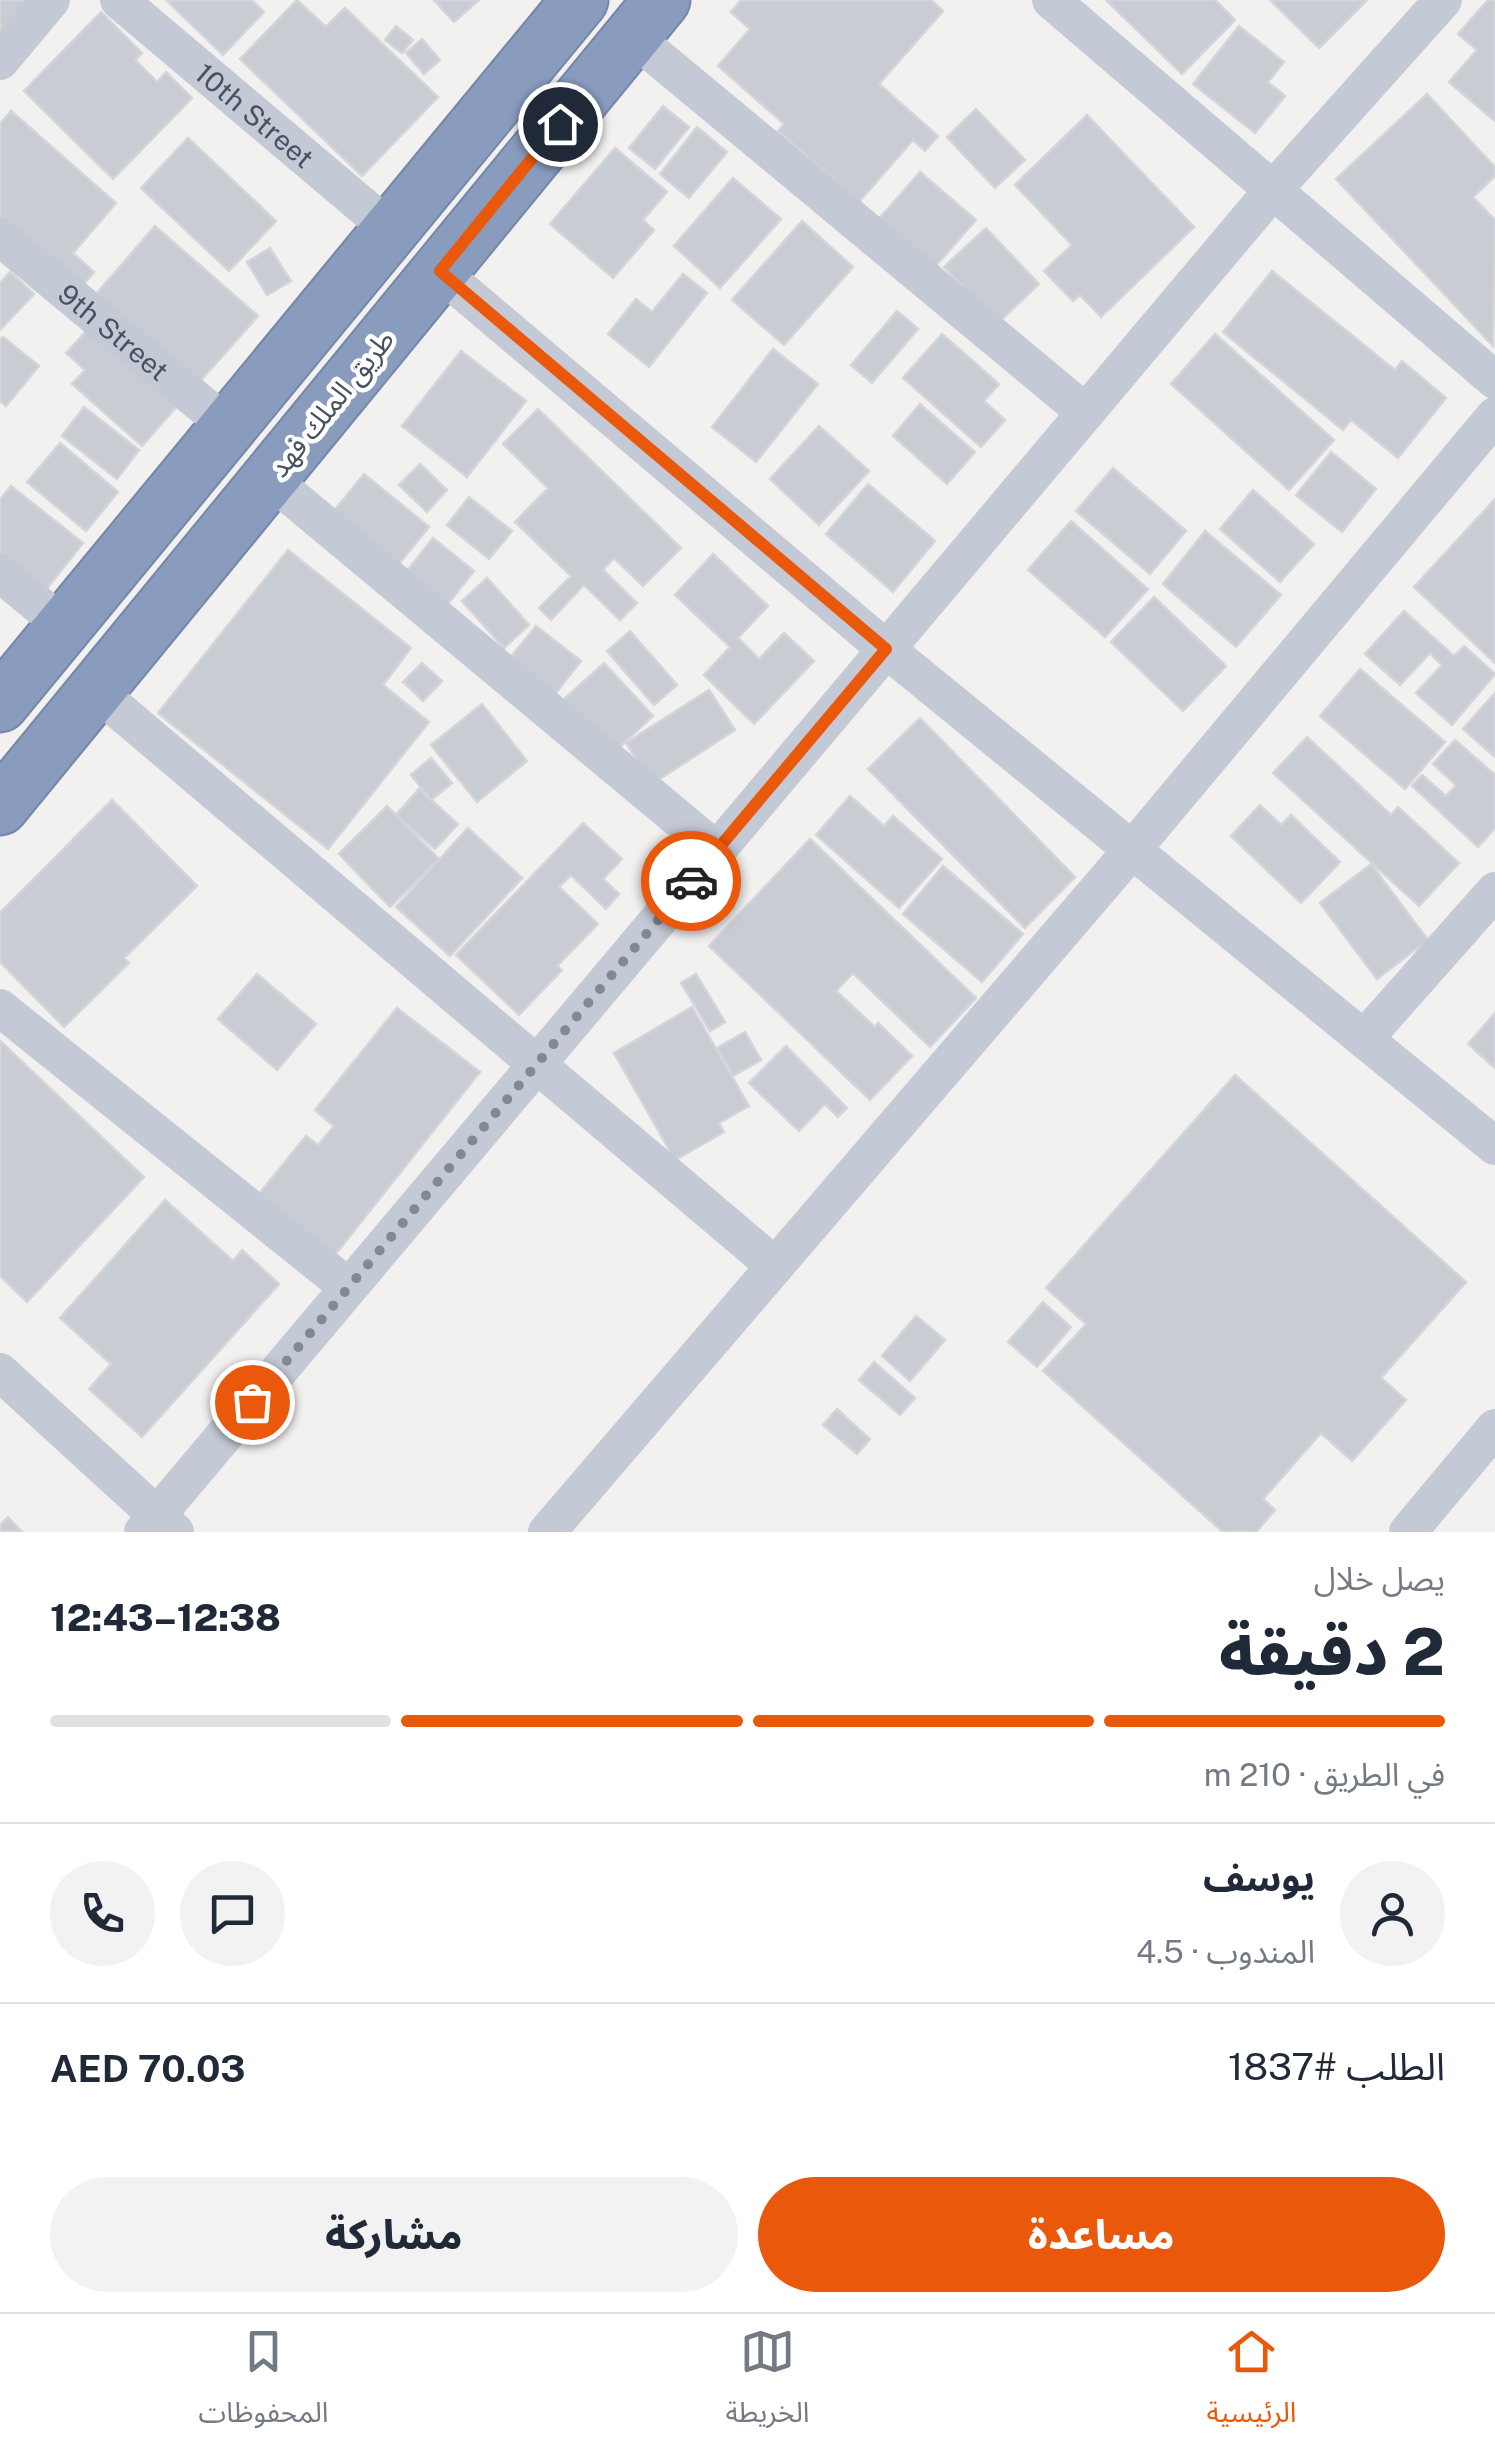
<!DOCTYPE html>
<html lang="ar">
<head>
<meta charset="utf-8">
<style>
	body { margin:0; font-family:"Public Sans","Noto Sans Arabic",sans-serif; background:#f2f2f3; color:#1f2937; direction:rtl; height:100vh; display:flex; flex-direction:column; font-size:38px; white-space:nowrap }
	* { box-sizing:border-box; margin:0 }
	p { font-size:32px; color:#747a83 }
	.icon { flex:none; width:55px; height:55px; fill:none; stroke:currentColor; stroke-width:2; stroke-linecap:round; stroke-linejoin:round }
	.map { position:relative; height:1532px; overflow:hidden; direction:ltr }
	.details { display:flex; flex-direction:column; background:#fff; flex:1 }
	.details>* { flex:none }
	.pin { position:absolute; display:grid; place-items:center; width:85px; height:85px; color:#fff; margin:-42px; border:5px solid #fff; border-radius:50%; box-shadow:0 2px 10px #0007 }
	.courier { position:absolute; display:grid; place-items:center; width:100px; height:100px; margin:-50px; border:8px solid #ea580c; border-radius:50%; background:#fff; color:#222; box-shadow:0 2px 12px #0007 }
	.summary em { font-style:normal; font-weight:800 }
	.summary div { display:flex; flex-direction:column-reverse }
	.summary { display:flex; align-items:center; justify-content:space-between; height:170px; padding:0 50px }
	h1 { font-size:65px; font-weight:800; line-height:75px }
	.bar { display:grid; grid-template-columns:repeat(4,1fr); gap:15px 10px; align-content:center; height:120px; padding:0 50px }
	.bar i { height:12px; border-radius:8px; background:#e0e1e3 }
	.bar .active { background:#ea580c }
	.bar p { grid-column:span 4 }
	.line { display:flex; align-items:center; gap:25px; padding:0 50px; border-top:2px solid #e0e1e3 }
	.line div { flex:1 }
	.round { display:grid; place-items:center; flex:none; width:105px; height:105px; border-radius:52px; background:#f2f2f3 }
	.primary-button { display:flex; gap:20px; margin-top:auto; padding:20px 50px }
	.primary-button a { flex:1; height:115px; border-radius:60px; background:#ea580c; color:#fff; font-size:40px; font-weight:800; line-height:115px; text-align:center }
	.primary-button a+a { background:#f2f2f3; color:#1f2937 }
	.tabs { display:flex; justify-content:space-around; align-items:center; height:140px; border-top:2px solid #e0e1e3; background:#fff; font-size:28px; color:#747a83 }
	.tabs a { display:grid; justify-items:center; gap:5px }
	.tabs .active { color:#ea580c }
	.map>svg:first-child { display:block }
	.building { fill:#caccd3; stroke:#d4d5db; stroke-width:2.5 }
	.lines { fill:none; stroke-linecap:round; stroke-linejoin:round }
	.highway-casing { stroke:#7487aa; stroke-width:59 }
	.street { stroke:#c4cad5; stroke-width:38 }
	.highway { stroke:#899cbe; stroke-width:55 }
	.done { stroke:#848991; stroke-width:10; stroke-dasharray:0 18 }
	.route { stroke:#ea580c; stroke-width:12 }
	.labels { text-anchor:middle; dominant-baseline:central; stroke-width:9; stroke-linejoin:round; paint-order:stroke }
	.street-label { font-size:28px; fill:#48515e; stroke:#fff }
</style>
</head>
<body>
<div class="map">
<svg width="1495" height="1532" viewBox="0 0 1495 1532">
	<rect width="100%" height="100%" fill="#f3f0f0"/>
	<path class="building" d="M0,0H47L0,39Z
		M166,0H252L264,12L223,55Z
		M297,0L326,27L345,8L438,97L362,176L240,59Z
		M434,0H479L454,22Z
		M741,0H931L943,11L879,84L938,136L925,151L913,140L859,202L778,131L784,124L718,66L750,29L731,12Z
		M1106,0H1215L1235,20L1182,74Z
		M1270,0H1367L1319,48Z
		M1488,0H1495V121L1449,82L1477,50L1458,34Z
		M101,12L142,53L135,60L157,82L166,72L192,98L113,179L24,91Z
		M396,26L413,40L402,53L385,40Z
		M1239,26L1284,62L1268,82L1285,96L1255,133L1193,84Z
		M422,39L440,60L424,74L406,53Z
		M1427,94L1495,167V176L1473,197L1495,220L1493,346L1336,179Z
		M663,106L689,127L655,169L629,148Z
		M976,109L1025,160L995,188L947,137Z
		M11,111L116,203L73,253L94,272L76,293L0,227V124Z
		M1087,115L1194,227L1101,317L1080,295L1073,301L1044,271L1072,245L1015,185Z
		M697,127L727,152L689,198L660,174Z
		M188,138L276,221L229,271L141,188Z
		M615,148L667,192L643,220L654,230L613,278L550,224Z
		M920,172L976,220L933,269L877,221Z
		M733,178L781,219L720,288L674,246Z
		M802,221L853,267L784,345L732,300Z
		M155,226L258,316L193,389L91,300Z
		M986,228L1039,284L998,323L944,267Z
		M270,248L291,281L267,295L247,262Z
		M1272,271L1395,370L1402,361L1446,398L1398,458L1351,420L1343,430L1223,332Z
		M10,272L34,294L0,330V283Z
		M683,274L707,293L649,367L608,334L636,299L652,312Z
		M897,311L918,329L872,383L851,365Z
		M90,327L178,405L142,446L72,384L85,370L66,353Z
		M942,334L999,384L984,401L1005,420L981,447L903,378Z
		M1215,334L1334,440L1289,490L1171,384Z
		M3,337L39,366L6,406L0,401V340Z
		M773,349L818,384L756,462L712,427Z
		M461,351L526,401L467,477L402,426Z
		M920,404L975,452L947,484L893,436Z
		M84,407L139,450L117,479L62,436Z
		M538,409L681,548L643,586L614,558L603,570L637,603L620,620L584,585L551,620L539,608L571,576L515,522L548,488L503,444Z
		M819,426L869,471L819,525L770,479Z
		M60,443L118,492L86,531L27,482Z
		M1331,452L1376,489L1342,532L1296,495Z
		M420,464L447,490L427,512L399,485Z
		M1113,468L1186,531L1150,574L1076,511Z
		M364,474L429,527L394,570L329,517Z
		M868,484L935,541L893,592L826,534Z
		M11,486L83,543L45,591L0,555V500Z
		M1253,490L1314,544L1280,582L1220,529Z
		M469,497L512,531L489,559L447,525Z
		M1495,499V663L1414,587Z
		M1071,521L1148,589L1105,637L1028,570Z
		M1205,531L1281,595L1236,647L1163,584Z
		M433,538L474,571L444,609L403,576Z
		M288,550L411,648L383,685L429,722L328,849L158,713Z
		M713,554L768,606L738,638L759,659L784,633L814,661L754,724L704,675L730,647L675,595Z
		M487,578L529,625L504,648L462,601Z
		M1154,597L1226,666L1183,711L1111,642Z
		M1404,611L1454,656L1464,646L1495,674L1452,725L1416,693L1442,665L1430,653L1400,685L1365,654Z
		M536,626L581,661L555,694L510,658Z
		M630,631L677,685L654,705L607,651Z
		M422,663L442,681L423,701L403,682Z
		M604,663L653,716L612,754L563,700Z
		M1360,669L1445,742L1405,789L1320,716Z
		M709,690L735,730L652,784L626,743Z
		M1495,693V757L1463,729Z
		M482,704L527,761L477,802L431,745Z
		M920,718L1075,877L1025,928L868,769Z
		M1307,737L1391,815L1398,807L1459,863L1419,906L1273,773Z
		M1455,740L1495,775V828L1478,847L1412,786L1422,775L1446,796L1456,785L1433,764Z
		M431,758L452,783L431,800L411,775Z
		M419,789L458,824L435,849L396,815Z
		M850,796L884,826L893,816L942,859L899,908L816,835Z
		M112,800L197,886L124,958L129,963L64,1027L0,962V913Z
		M1260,805L1281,825L1291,815L1340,862L1301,903L1231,836Z
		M387,806L439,859L390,907L339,854Z
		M583,823L622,859L603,879L619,894L606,909L571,875L559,887L598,924L557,966L562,970L519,1015L456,955Z
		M468,828L522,878L450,956L396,907Z
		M810,839L976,998L930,1047L853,973L836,991L875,1027L878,1023L912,1056L870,1100L709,946Z
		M1371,864L1428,940L1377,979L1320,903Z
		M943,866L1023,934L982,982L903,914Z
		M257,974L316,1024L277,1070L218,1019Z
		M696,974L725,1022L710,1031L681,983Z
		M692,1007L749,1106L719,1123L724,1132L675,1160L614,1053Z
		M397,1008L480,1072L331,1260L255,1199L306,1136L318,1145L334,1126L315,1110Z
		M1495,1013V1068L1468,1044Z
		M745,1032L761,1060L733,1076L717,1048Z
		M0,1041L144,1177L27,1302L0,1276Z
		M786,1046L847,1108L838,1117L825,1104L799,1131L749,1083Z
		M1235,1075L1466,1282L1381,1378L1406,1400L1352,1461L1321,1433L1263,1499L1275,1510L1256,1532H1223L1043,1371L1086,1324L1046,1288Z
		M165,1200L233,1261L242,1250L279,1284L142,1437L89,1389L111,1364L60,1318Z
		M1043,1302L1071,1327L1037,1367L1008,1342Z
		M916,1316L945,1340L910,1381L882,1356Z
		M874,1362L915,1398L900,1415L859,1380Z
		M837,1409L870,1439L857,1454L823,1425Z
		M8,1517L22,1532H0V1525Z"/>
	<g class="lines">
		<g class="highway-casing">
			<path id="highway" d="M0,704L580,0
				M0,807L662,0"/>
		</g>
		<g class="street">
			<path id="s1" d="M119,0L390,229"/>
			<path d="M1051,0L1495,380"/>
			<path d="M632,36L1085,412"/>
			<path d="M0,61L51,0"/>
			<path id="s2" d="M0,237L228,426"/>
			<path d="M439,271L886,649L1495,1146"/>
			<path d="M269,478L716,850"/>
			<path d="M0,573L64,626"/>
			<path d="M95,690L775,1266"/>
			<path d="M0,1008L348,1287"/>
			<path d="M1364,1039L1495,891"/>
			<path d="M0,1372L175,1532"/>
			<path d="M143,1532L1273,190L1443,0"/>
			<path d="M547,1532L1132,850L1495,416"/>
			<path d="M1408,1532L1495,1428"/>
		</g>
		<use href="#highway" class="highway"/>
	</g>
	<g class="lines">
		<path class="done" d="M252,1402L691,881"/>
		<path class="route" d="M560,124L440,271L886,649L691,881"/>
	</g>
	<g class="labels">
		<g class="street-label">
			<text stroke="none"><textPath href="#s1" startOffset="178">10th Street</textPath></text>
			<text stroke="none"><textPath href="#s2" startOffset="148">9th Street</textPath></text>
			<text transform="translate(331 403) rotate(-51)">طريق الملك فهد</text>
		</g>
	</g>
</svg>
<div class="pin" style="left:252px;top:1402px;background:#ea580c"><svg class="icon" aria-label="bag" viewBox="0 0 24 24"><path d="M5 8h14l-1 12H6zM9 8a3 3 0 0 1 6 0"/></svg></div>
<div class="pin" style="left:560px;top:124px;background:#1f2937"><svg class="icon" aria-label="home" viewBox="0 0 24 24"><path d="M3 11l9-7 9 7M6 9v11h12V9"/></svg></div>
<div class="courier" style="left:691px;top:881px"><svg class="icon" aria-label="car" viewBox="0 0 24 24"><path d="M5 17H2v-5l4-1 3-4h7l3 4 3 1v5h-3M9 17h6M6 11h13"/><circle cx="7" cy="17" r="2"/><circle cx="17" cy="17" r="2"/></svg></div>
</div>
<section class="details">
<div class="summary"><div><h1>2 دقيقة</h1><p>يصل خلال</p></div><em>12:38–12:43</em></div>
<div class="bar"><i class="active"></i><i class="active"></i><i class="active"></i><i></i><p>في الطريق · 210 m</p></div>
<div class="line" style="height:180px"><a class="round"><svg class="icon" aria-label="person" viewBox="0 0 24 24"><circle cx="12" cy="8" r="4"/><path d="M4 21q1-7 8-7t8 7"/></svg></a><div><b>يوسف</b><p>المندوب · 4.5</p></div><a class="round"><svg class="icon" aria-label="chat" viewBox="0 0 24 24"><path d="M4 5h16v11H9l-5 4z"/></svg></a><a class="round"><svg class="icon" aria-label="phone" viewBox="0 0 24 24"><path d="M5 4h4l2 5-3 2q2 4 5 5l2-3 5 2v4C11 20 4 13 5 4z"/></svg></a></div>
<div class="line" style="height:130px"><div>الطلب #1837</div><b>AED 70.03</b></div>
<div class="primary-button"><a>مساعدة</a><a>مشاركة</a></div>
</section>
<nav class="tabs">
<a class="active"><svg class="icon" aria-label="home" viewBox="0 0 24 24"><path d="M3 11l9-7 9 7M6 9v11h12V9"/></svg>الرئيسية</a>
<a><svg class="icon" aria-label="map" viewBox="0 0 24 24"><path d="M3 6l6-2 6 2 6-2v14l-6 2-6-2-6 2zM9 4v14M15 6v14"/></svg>الخريطة</a>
<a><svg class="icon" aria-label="saved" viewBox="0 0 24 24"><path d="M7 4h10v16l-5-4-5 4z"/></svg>المحفوظات</a>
</nav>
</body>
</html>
